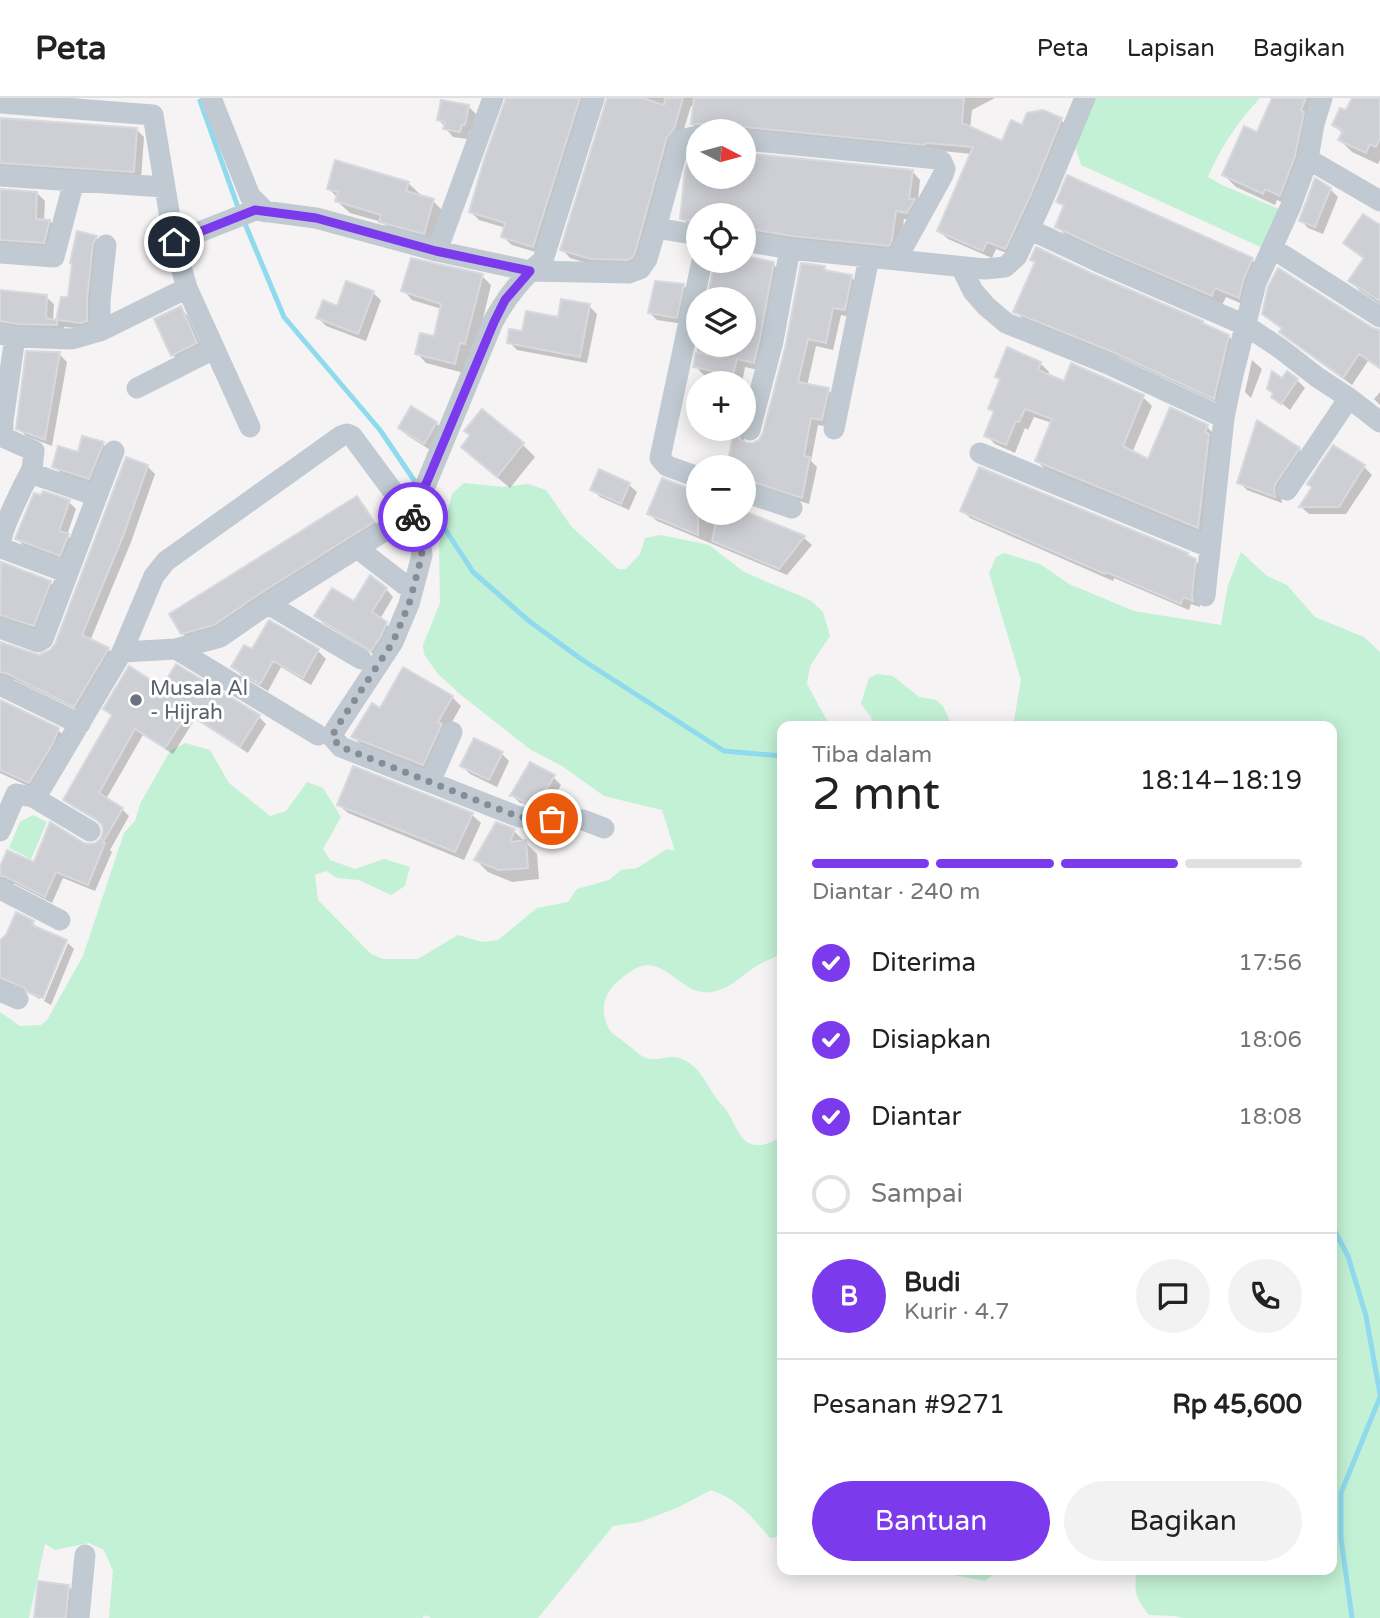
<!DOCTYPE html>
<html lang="id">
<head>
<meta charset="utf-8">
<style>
	body { margin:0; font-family:"Varela Round",sans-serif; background:#f2f2f2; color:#222; height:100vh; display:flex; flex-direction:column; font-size:26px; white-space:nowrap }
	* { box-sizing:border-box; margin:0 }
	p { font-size:23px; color:#767676 }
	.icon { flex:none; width:38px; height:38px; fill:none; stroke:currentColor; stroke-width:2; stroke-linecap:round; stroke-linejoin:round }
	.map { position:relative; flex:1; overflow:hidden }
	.details { position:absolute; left:777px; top:623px; width:560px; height:854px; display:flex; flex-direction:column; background:#fff; border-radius:14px; box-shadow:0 4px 18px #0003 }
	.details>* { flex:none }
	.needle { width:46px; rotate:96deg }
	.buttons { position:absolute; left:686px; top:21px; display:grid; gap:14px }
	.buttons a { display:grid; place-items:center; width:70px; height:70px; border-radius:50%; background:#fff; box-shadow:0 4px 18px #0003; font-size:35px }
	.pin { position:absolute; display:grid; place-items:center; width:60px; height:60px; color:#fff; margin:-30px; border:4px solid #fff; border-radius:50%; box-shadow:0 2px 7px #0007 }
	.courier { position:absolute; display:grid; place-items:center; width:70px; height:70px; margin:-35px; border:5px solid #7c3aed; border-radius:50%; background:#fff; color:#222; box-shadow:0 2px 9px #0007 }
	.headline em { font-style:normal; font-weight:600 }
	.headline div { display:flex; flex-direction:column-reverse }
	.headline { display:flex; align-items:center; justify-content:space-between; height:119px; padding:0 35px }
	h1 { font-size:46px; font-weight:600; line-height:52px }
	.bar { display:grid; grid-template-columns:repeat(4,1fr); gap:10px 7px; align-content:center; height:84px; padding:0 35px }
	.bar i { height:9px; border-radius:5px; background:#e0e0e0 }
	.bar .active { background:#7c3aed }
	.bar p { grid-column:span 4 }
	.line { display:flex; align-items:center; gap:18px; padding:0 35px; border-top:2px solid #e0e0e0 }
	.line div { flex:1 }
	.round { display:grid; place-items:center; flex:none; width:74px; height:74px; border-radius:37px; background:#f2f2f2 }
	ol { padding:0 35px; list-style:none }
	li { display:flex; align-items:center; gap:21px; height:77px }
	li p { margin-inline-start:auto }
	li .icon { padding:7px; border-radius:50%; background:#7c3aed; color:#fff; stroke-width:4 }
	li:last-child { color:#767676 }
	li i { width:38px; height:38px; border:4px solid #e0e0e0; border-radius:50% }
	.action { display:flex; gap:14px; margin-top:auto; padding:14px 35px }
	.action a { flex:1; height:80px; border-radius:42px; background:#7c3aed; color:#fff; font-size:28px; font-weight:600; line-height:80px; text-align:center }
	.action a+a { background:#f2f2f2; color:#222 }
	header { display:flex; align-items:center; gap:42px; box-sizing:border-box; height:98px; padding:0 35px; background:#fff; border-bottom:2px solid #e0e0e0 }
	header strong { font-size:33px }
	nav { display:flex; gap:38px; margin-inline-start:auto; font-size:24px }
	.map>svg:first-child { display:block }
	.green { fill:#c3f1d5 }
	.shadow { fill:#0003 }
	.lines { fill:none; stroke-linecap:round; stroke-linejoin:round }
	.stream { stroke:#90daee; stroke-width:5 }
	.building { fill:#cdcfd5; stroke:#d7d9de; stroke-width:2 }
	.minor { stroke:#c1cad2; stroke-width:21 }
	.done { stroke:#868d94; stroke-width:7; stroke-dasharray:0 12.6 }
	.route { stroke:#7c3aed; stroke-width:9 }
	.worship-dot { fill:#6b7280; stroke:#fff; stroke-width:2.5 }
	.labels { text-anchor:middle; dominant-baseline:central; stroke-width:6; stroke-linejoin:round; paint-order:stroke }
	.worship-label { font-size:21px; fill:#5b616d; stroke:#fff; text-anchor:start }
</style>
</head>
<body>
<header>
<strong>Peta</strong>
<nav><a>Peta</a><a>Lapisan</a><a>Bagikan</a></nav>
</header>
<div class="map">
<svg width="1380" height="1520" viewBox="0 0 1380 1520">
	<rect width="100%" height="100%" fill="#f5f3f3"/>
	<path class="green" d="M1094,0H1260C1238,24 1221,48 1208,79L1222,87L1279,111L1265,151L1081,67L1076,51L1082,29Z
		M464,385L504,389L528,386L546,392L571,428L618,471H626L640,456L645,440L661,437L709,447L744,474L810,502L823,514L830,538L810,568L807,586L830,628H782V856C771,861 759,865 749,873C737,882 728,891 712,894C677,899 663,847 627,876C620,881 612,888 608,895C601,907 603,924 612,935C617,939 624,943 629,948C635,952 640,958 646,960C664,965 671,951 692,967C703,976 708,989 717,1001C720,1005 724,1009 727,1013C735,1025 740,1047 757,1047C766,1048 775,1042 782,1039V1438L770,1440C751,1418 739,1402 711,1392L679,1409L640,1424L613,1428L538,1520H431L426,1517L422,1520H109L113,1473L104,1452L89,1445L55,1452L45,1446L29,1520H0V914L20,928L41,927L47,922L83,858L124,735L135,723L140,706L170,653L185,645L210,652L229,685L270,718L286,713L307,684L323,690L341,719L323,751L330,762L355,771L384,761L410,769L405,788L391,797L359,782L337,780L326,773L315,777L318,802L371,856L383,861H418L458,837L482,844L498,842L537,810L568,804L577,791L609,782L621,772L637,770L667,751L675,753L662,712L604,698L562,668L531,652L461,597L437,575L424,556L423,547L440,505L439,447L452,396Z
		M1241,454L1267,478L1287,487L1315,519L1364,539L1380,554V1520H1183L1175,1518L1149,1517C1136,1501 1133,1493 1137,1472H1332V628H1013L1021,582L989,475L996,459L1004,455L1040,466L1069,486L1134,513L1221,527L1228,487Z
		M877,576L893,578L919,599L936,602L943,608L952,628H873L871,619L861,606L869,580Z
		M33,717L47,724L31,761L9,750L20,724Z
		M944,1472H1000L985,1483L953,1477Z"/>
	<path class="shadow" d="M507,0H592L542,156L512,147L503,139L506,130L479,122L471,114Z
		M608,0H995L972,12L970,31L1003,45L1043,14L1061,22L1070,30L1014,158L996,151L992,160L948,141L939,133L972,56L744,33H700L692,26L694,9L691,8L643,164L601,169L570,160L562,151Z
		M1274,0H1318L1293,109L1277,102L1275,107L1236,89L1224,77L1258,36Z
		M1354,0H1380V62L1378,66L1352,54L1340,42L1343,36L1334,27L1347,15Z
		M468,8L476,16L473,34L469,33L468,41L453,39L439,22Z
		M0,21L136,31L144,39L141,81L0,75Z
		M744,57L912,73L920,82L916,122L904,121L900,151L897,156L744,140V117H698V130L690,128L682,120L690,63L698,64V79H744Z
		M408,85L421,97L433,103L445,115L436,147L393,135L382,124L350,115L337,103L338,100L329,91Z
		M1330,91L1338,99L1323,136L1308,130L1301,122Z
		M0,93L37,95L45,103L44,123H50L57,131L52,152L0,153Z
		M1058,103L1252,162L1262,172L1249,209L1226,199L1222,207L1067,139L1057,128L1065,110Z
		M1380,130V206L1360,193L1350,183L1365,162L1345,145Z
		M96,140L103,147L89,231L64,229V234L0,233V194L46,199L54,206L53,223L57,224L63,201H70L74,167Z
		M744,160L773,166L782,175L762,273L745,269L742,285L704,277L695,268L723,262L726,247H744V201H709L717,163H744Z
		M1032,162L1202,225L1206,229L1228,238L1236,246L1222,307L1123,261L1023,221L1015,213L1036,166Z
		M824,169L829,175L851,179L859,187L852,219L841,217L833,252L816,248L807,288L828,292L836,300L830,329L818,327L811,363L817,369L809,406L757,389L744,392V369H728L734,338L725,331H744V307L751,314L744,338L745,346H753L760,343L764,336Z
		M482,178L491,187L475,255L464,275L426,265L417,255L435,240L442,211L412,202L403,192Z
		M683,187L691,195L684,226L657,222L650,215Z
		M373,195L381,202L366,243L326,228L318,220Z
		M589,208L597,216L587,265L517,252L509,244L524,235L559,221Z
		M180,210L188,218L204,253L180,265L173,257Z
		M1264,216L1380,235V271L1368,263L1352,287L1290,242L1282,234L1283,232L1272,224Z
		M59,256L67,264L52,348L26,338L18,330Z
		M1252,262L1262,271L1251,300L1245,294Z
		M1040,265L1049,274L1048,278L1065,285L1143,299L1152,308L1132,355L1149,363L1207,329L1216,338L1207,438L1046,372L1037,363L1052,325L1034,319L1028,332L1025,330L1015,355L995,346L986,337L995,315L990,310L1001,283L997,278Z
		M1297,282L1305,290L1290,312L1273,298L1283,283Z
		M1380,294V307L1374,301Z
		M482,314L523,347L535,359L510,390L475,361L463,349L472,338Z
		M436,325L444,333L432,353L408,338L400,330Z
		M103,346L111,354L97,388L62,376L54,368Z
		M1334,349L1364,369L1372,377L1346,416H1309L1301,409L1313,391L1309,386Z
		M1299,351L1306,359L1281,399L1282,405L1247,392L1239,384Z
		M147,368L155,376L131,444L90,543L108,551L116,559L83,615L15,582L9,581L0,584V546L40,559L51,554L57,547Z
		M663,382L698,397V415H743L804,440L812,447L787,477L657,423L649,416Z
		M629,387L637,394L629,412L600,399L592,391Z
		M1026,390L1187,456L1203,470L1200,509L1191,506L1189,512L1114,480L1113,483L970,420L962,412Z
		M42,399L69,404L76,411L67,437L75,445L68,464L24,448L17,441Z
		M357,400L365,408L380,432L269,502L190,543L182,535Z
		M0,466L50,484L58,492L42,535L0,527Z
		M386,491L393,499L380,521L394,533L380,560L324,526L316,518L355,505Z
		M270,524L318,553L326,561L311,587L281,569L268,593L241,577L234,569L253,554Z
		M177,569L259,619L266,626L248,655L195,621L173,656L143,637L106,701L122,711L129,718L110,752L112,754L95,793L63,780L52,805L15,786H5L0,781V774L35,766L83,746H97L102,741L104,727L73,709L65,701L163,591Z
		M452,599L461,608L447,633L432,675L362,648L354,639L381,612Z
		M0,604L58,632L66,640L37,692L0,675Z
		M501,655L509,663L497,689L470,676L462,668Z
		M553,679L561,687L545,714L537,713L523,705H520L513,698Z
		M339,707L472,717L481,725L464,762L348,715Z
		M514,733L537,756L539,781L512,784L488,774L476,762Z
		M33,825L40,832L67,844H64L40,901L15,888L0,886V847Z
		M68,845L74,851L51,907L44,903Z
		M68,1488L76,1496L74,1520H35Z"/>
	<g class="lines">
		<path class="stream" d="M200,3L239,112
			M243,121L284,219L380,332L418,388
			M423,397L473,474L529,523L581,561L724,653L782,658
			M1332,1128L1348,1158L1366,1218L1380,1296
			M1352,1520L1341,1440V1395L1380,1299"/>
	</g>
	<path class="building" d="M506,0H580L533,149L501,139L505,125L469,114L484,62Z
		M607,0H642L664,7L665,0H683L674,31L667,39L635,155L632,160L627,162L591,161L560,152Z
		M694,0H964L962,25L1002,43L1011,22L1022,27L1027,15L1043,12L1062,20L1032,94L1006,150L1005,151L987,144L983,153L937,133L973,49L926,45L925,47L745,29L739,30L735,33H710L707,29L703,26H691Z
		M1272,0H1306L1301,12L1304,14L1295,58L1280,98L1265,91L1263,96L1222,77L1244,28L1257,34Z
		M1352,0H1380V40L1376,49L1370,46L1366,55L1338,42L1343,33L1332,27L1340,10L1346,12Z
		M441,2L469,7L465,27H462L460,34L443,31L445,24L437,22Z
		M0,20L137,30L134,74L0,65Z
		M698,51V79H744V55L913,72L909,101H915L907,115L896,113L892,142L889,148L792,138L744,130V117H698V124L680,121L685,73L691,53Z
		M335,62L409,84L406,93L434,101L424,136L379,124L381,117L335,103L338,94L327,91Z
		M1067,77L1253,160L1244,180L1239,200L1215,190L1212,198L1104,152L1055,129L1064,107L1056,104Z
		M1315,80L1331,90L1315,129L1299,123Z
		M0,91L37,94L36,121L50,122L44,145L0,142Z
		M1363,116L1380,127V203L1348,183L1364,160L1343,145Z
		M77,133L97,138L93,146L87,202V223L81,225L57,222V227L17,226L0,223V192L47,197L46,220L56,222L61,199H68L72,166L70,165Z
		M1036,149L1093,176L1203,223L1202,225L1229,237L1214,301L1113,254L1013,214L1035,164L1030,162Z
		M744,158L774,164L760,240L754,265L737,261L733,277L693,269L696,255L721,260L722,258L698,253L699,247H744V201H707L715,163H744Z
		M411,160L483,176L465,246L460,245L455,266L415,256L420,235L434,238L441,206L401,193Z
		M801,165L825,168L824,172L852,177L845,212L833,210L826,245L808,241L798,284L829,290L822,322L811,320L804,358L810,359L802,400L744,381V369H727L734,331H737L740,341L747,345H753L759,342L763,335L786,246Z
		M1278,170L1373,230L1380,232V270L1359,256L1343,280L1279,234L1282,230L1262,216L1268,189Z
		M346,183L374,193L358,236L316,220L323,202L337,208Z
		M655,183L684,186L677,220L648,215Z
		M561,201L590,206L580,259L507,245L509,231L522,233L526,213L558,219Z
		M181,208L197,245L171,258L154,221Z
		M1007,249L1041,264L1038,272L1064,283L1071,265L1144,297L1123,348L1148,361L1170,309L1208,327L1205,334L1209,336L1198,430L1035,363L1052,321L1025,311L1019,324L1016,323L1006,347L984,338L994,313L988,311L1000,281L995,279Z
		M26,253L60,254L45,342L16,331Z
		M1272,273L1282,280L1287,273L1298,281L1281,306L1271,299L1273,295L1267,291Z
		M411,308L437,324L424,346L398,330Z
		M482,311L524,345L497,379L461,349L470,337L464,333Z
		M1257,322L1300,350L1276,385L1274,390L1275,399L1237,385Z
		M82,338L104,344L89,381L52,369L58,348L78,354Z
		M1333,347L1365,367L1339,409H1299L1312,389L1307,386Z
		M126,359L148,367L124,436L82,537L109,550L74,609L6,575L0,574V544L39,557L50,552L55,546Z
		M979,369L1188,455L1187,457L1196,461L1192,497L1193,503L1183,499L1181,506L1106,474L1105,476L960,413Z
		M599,371L630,385L621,406L590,392Z
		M662,380L698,394V437L647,416Z
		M43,393L70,402L59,433L69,436L60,458L15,441L34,395L41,397Z
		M357,398L374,424L261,495L214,527L181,536L169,516Z
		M718,415H749L805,438L779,471L712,443Z
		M1,464L51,483L34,528L0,517Z
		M370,477L387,490L372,514L387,524L381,538L371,553L314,518L332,490L354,503Z
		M269,522L319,551L303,580L273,563L260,586L231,569L244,547L252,551Z
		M176,566L260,617L240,649L188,615L165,650L135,631L99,695L123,710L103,744L105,745L88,787L56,774L45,799L6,779L0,778V769L7,752L34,764L50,724L84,745L90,746L96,745L101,740L103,732L102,727L97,722L63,702L112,617L103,611L129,568L162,589Z
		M403,569L453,598L438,624L442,626L423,667L351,639L372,605L380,610Z
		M0,602L59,630L53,645L29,685L0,672Z
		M474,640L503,654L489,682L460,668Z
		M530,664L555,677L537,707L528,706L514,698H510Z
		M353,668L473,715L455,754L337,707Z
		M496,724L515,731L510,744L526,742L528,770L499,772L474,762Z
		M16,814L34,823L32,827L67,842L43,900L29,895L23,889L0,880V842L6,837Z
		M38,1483L69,1487L66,1520H34Z"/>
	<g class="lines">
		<path class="minor" d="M211,0L250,98L266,114
			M0,5L153,17L174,144
			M744,42L938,61L942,64L945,71L943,77L896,162
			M1308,61L1380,103
			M0,78L164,89
			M656,130L680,42L698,38
			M1029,131L1099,164L1245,227L1281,251L1317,279L1349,300L1380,324
			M744,143L790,151L985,171L1005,169L1017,158L1044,99L1085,0
			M1272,150L1380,219
			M437,153L493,0
			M0,155L54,159L74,83
			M961,169L973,193L986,208L1006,225L1108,266L1224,320
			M187,190L250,329
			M100,233V203L106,147
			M0,236L15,239L72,241L100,233L187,190L174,144L255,112L316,120L437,153L530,173L629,175L640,171L647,161L656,130L698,137
			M15,239L3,323V339L34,353L32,371L36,377L97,398L114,353
			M137,290L214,251
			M834,331L869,160
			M750,332L773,243L790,151
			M980,355L1209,449
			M32,371C25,384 0,433 1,446C1,448 3,450 4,451L68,475
			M698,379L667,368L660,360L702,163
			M1287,392L1349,300
			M744,394L792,410
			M357,450L405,487
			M1205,498L1224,320L1232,281L1256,185L1290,110L1308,61L1314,26L1322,0
			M268,506L361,561
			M0,530L38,544L43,541L97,398
			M176,551L318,637
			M122,554L154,478L166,463L341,338L347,336L352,338L418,427L422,457L409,506L393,544L335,632L333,640L341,649L519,719L583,722L604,730
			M0,587L80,626
			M430,684L452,634
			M33,699L90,733
			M0,733L16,696L33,699L39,694L122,554L176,551L220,539L268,506L389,430L426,386L493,224C507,198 521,181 543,162L594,0
			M0,791L60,822
			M0,893L18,901
			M79,1520L85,1457"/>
	</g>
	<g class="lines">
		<path class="done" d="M413,419L418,427L422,457L409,506L393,544L335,632L332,640L341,649L519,719L552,721"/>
		<path class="route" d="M174,144L255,112L316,120L436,153L530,173L505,202L494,224L426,386L406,409L413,419"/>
	</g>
	<circle class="worship-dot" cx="136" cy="602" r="7"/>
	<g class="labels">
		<g class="worship-label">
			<text x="150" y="590">Musala Al<tspan x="150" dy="24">- Hijrah</tspan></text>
		</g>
	</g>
</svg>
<div class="buttons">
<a><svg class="needle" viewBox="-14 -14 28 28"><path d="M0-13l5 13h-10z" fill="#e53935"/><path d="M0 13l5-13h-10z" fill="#767676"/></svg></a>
<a><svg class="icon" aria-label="locate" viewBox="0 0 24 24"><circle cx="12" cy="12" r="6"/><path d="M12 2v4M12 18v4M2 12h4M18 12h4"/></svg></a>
<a><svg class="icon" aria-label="layers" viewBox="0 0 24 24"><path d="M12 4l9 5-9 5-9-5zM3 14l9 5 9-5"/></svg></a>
<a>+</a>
<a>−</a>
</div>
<div class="pin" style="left:552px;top:721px;background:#ea580c"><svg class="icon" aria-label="bag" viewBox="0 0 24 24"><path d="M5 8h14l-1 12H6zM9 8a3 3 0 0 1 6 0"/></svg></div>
<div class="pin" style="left:174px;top:144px;background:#1f2937"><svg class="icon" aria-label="home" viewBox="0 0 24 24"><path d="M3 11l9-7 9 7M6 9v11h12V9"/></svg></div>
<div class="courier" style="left:413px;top:419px"><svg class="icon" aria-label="bike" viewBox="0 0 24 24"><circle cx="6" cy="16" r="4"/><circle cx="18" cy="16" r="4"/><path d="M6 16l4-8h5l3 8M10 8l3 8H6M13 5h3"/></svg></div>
<section class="details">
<div class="headline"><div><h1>2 mnt</h1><p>Tiba dalam</p></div><em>18:14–18:19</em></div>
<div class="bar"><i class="active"></i><i class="active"></i><i class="active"></i><i></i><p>Diantar · 240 m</p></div>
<ol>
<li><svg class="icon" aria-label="check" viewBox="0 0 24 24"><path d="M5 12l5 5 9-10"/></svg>Diterima<p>17:56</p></li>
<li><svg class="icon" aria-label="check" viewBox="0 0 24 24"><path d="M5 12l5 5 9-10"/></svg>Disiapkan<p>18:06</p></li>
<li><svg class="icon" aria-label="check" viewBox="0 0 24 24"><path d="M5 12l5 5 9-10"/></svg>Diantar<p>18:08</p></li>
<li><i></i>Sampai</li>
</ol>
<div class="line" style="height:126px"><b class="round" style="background:#7c3aed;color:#fff">B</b><div><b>Budi</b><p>Kurir · 4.7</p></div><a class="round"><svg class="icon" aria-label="chat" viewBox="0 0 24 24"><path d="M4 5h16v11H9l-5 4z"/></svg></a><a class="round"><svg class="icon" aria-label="phone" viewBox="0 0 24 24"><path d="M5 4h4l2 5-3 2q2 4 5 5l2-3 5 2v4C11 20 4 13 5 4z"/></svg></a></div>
<div class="line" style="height:91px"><div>Pesanan #9271</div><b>Rp 45,600</b></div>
<div class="action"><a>Bantuan</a><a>Bagikan</a></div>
</section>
</div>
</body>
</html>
